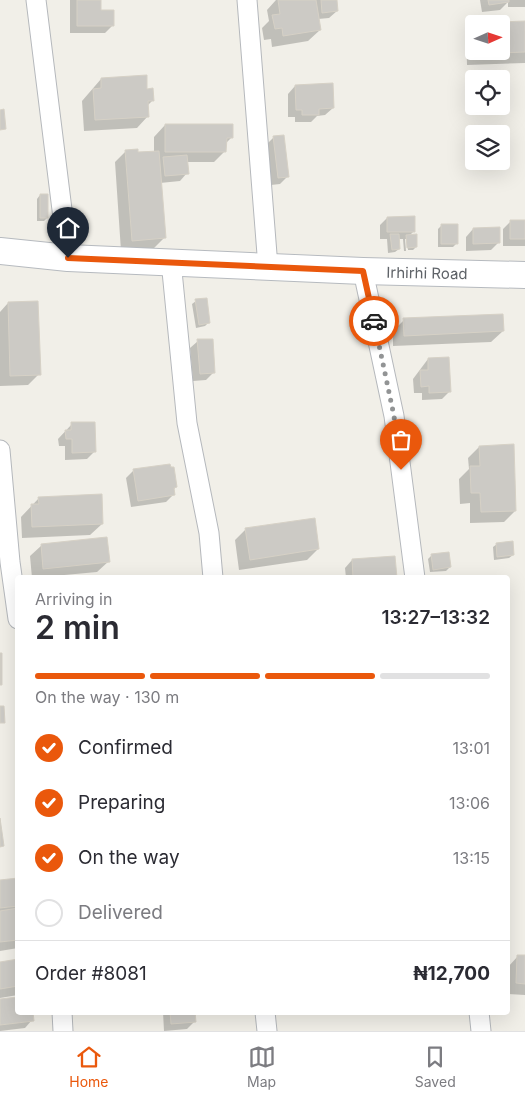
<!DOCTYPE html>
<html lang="en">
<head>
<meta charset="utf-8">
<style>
	body { margin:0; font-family:Inter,sans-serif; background:#f2f2f3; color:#2b2b33; height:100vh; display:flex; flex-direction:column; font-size:19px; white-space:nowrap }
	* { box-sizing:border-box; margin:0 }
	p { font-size:16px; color:#7c7c81 }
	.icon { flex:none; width:28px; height:28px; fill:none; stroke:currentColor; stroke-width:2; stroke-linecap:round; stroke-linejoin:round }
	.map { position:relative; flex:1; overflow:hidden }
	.sheet { position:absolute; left:15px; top:575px; width:495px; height:440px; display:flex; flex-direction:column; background:#fff; border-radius:5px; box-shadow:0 5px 20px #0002 }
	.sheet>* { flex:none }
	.needle { width:32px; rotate:87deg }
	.fabs { position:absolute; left:465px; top:15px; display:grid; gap:10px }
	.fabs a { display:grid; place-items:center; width:45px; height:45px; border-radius:5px; background:#fff; box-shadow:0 5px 20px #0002; font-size:25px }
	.pin { position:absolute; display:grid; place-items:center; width:42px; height:42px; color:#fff; margin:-51px -21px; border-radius:50% 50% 50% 0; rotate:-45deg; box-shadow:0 0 5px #0007 }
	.pin .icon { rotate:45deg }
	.courier { position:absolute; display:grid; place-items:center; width:50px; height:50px; margin:-25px; border:4px solid #ea580c; border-radius:50%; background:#fff; color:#222; box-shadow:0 1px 6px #0007 }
	.summary em { font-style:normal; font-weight:600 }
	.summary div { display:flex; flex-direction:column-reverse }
	.summary { display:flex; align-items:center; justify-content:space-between; height:85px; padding:0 20px }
	h1 { font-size:32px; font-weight:600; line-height:38px }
	.bar { display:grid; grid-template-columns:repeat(4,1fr); gap:8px 5px; align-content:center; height:60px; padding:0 20px }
	.bar i { height:6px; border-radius:4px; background:#e1e1e2 }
	.bar .current { background:#ea580c }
	.bar p { grid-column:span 4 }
	.line { display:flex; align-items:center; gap:12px; padding:0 20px; border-top:1px solid #e1e1e2 }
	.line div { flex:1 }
	ol { padding:0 20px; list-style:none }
	li { display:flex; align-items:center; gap:15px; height:55px }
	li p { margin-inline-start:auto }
	li .icon { padding:5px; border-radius:50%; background:#ea580c; color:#fff; stroke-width:4 }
	li:last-child { color:#7c7c81 }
	li i { width:28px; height:28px; border:2px solid #e1e1e2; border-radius:50% }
	.menu { display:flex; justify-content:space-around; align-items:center; height:70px; border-top:1px solid #e1e1e2; background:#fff; font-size:14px; color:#7c7c81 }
	.menu a { display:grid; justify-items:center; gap:2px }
	.menu .current { color:#ea580c }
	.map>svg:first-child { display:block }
	.shadow { fill:#0003 }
	.building { fill:#cccac5; stroke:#d6d1c6 }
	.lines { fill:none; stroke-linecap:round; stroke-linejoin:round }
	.street-casing { stroke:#b5b8bc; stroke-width:21 }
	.secondary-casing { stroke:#b6babf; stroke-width:28 }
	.street { stroke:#fff; stroke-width:19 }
	.secondary { stroke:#fff; stroke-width:26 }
	.done { stroke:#929495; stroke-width:5; stroke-dasharray:0 9 }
	.route { stroke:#ea580c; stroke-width:6 }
	.labels { text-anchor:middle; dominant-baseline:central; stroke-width:5; stroke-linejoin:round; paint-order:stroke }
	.street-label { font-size:15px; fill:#5f6368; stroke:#fff }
</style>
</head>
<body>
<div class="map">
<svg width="525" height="1031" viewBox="0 0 525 1031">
	<rect width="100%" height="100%" fill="#f1efe8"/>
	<path class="shadow" d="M70,0H100V11L112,26L105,33H70Z
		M276,0H336L337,11L329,18L318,19L320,30L308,41L272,47L271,39L264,40L262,28L269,21L267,10Z
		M480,0H525V7H508V2L500,10L482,12Z
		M525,23V63L467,65L466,35L474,27V51H501V24H484Z
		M101,79L146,90L153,100L147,106L148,116L137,128L84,131L82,101Z
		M295,86L333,108L325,115L317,116L311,122H295V117H288V94Z
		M165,125L232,137L225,144V151L214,162H186L187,173L180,181L160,183L164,238L153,249L121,251L115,162L126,151L137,154L154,153V137Z
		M274,137L288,176L280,184L271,185L266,145Z
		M40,195L47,218L44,221H37V199Z
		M387,218L414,231L409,236L416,247L413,250H408V239H405L406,251H404L403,239H398L399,249L395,252L388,253L387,239H380V225Z
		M511,221L525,222V246H503V229Z
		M442,225L457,243L453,247H438V229Z
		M473,229L499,242L491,250L466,251V237Z
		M196,301L208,323L205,326L196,328L192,304Z
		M8,303L39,374L28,385L0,386V312Z
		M404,320L503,331L491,342L393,346V331Z
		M198,341L214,372L206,380L193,381L190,348Z
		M428,359L450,391L442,399L422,400V393H414L413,379Z
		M72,424L95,451L87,459L65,460V446H59L58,439Z
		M479,447L515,511L504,522L470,523V503L460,504L459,479L469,469L468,458Z
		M134,470L176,487L173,490V495L166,502L131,507L126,478Z
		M39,498L102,524L90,535L22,538L21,517Z
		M246,529L318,549L307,560L239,570L235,540Z
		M497,544L513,555L509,558L494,560L493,547Z
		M42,545L109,561L97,572L32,578L30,556Z
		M432,555L450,567L446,571L430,572L428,559Z
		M352,560L395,578H346L345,568Z
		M18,879V948L0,951V882Z
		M518,956H525V995L508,994V967Z
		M18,960V995L0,998V963Z
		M0,1001L18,1012L32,1020L25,1028L0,1031Z
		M163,1012H196L195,1021L187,1029L164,1031Z"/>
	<path class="building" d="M77,0H101V10H114V26H77Z
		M278,0H316L321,30L283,36L282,28L275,29L272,15L280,14Z
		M321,0H337L338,11L322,13Z
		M488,0H509V2L489,5Z
		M525,21V52L477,54V51H501V24L476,23Z
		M147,75V89L153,88L154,101H148L149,117L95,120L93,89L101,88V78Z
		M333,83L334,108L319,109V115H302V110H296L295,85Z
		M4,109L6,129L0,130V110Z
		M165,124H233V138H227L226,152H165Z
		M284,135L289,177L278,178L273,136Z
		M138,149V152L159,151L166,238L132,241L125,150Z
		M187,155L189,174L165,176L163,157Z
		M40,194H48V218H40Z
		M415,216V232H387V217Z
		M510,220H525V239H510Z
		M441,224H458V244H441Z
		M500,227V243L473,244V228Z
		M390,234H399L400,249L392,250Z
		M417,234V247L407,248L406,235Z
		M207,298L210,323L199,325L195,299Z
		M38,301L41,375L10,376L8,302Z
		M503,314L504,331L404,336L403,318Z
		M197,339H213L215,373L200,374Z
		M449,357L451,392L429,393V386L421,387L420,370H428V358Z
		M71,422H95L96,452L72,453V439H66L65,430H71Z
		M514,444L516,511L481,512L480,493H471L470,466H480L479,446Z
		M170,464L171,467H174L177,487L174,488L175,495L138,501L133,469Z
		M102,494L103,524L32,527L31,504H39L38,497Z
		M315,518L319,549L250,560L245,528Z
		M107,537L110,562L43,569L41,544Z
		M513,541L514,555L497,557L496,543Z
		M449,552L451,567L433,570L431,554Z
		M395,556L397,578H353L352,559Z
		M0,653H2V685H0Z
		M0,706H4L5,723H0Z
		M0,818L4,846L0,847Z
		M18,878V906L0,908V880Z
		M18,908V940L0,942V911Z
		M517,955H525V984L516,983Z
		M18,959V986L0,989V962Z
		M18,997V1012H33L34,1021L0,1025V999Z
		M170,1012H195L196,1022L171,1024Z"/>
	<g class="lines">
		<g class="street-casing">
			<path id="street" d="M36,0L68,258
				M247,0L268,267
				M171,261L187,423L209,533L213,578
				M363,271L394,416L415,578
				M0,450L10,562L18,619
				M62,1012L63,1031
				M265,1012L267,1031
				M479,1012L481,1031"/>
		</g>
		<g class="secondary-casing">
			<path id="secondary" d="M0,251L68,258L363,271L525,275"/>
		</g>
		<use href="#street" class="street"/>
		<use href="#secondary" class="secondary"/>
	</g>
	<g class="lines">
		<path class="done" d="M374,321L394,416L401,470"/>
		<path class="route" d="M68,258L363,271L374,321"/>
	</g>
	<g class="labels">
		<g class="street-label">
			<text transform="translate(427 273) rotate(1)">Irhirhi Road</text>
		</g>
	</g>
</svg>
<div class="fabs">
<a><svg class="needle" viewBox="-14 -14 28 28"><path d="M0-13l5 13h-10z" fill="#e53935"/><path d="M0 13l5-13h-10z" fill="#7c7c81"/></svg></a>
<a><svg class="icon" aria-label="locate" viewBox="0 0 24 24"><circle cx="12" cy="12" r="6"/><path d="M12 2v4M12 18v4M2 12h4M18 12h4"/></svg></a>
<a><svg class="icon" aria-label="layers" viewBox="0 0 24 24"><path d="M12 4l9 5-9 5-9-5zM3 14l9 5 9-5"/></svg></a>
</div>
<div class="pin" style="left:401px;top:470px;background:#ea580c"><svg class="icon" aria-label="bag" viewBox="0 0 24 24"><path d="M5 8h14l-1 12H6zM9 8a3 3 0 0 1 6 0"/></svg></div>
<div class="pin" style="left:68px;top:258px;background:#1f2937"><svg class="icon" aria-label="home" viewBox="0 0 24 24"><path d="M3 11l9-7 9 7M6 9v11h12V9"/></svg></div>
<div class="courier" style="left:374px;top:321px"><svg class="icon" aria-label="car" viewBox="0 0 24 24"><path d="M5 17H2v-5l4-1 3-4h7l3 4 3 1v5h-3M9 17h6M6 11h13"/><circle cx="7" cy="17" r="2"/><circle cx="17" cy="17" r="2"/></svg></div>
<section class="sheet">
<div class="summary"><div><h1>2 min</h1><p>Arriving in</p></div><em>13:27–13:32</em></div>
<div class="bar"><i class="current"></i><i class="current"></i><i class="current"></i><i></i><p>On the way · 130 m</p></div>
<ol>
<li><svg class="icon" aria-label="check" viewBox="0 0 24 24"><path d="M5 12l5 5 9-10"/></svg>Confirmed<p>13:01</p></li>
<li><svg class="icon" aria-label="check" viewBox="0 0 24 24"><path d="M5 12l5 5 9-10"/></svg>Preparing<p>13:06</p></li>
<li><svg class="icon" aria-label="check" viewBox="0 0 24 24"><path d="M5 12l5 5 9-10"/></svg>On the way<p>13:15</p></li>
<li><i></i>Delivered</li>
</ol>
<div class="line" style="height:65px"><div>Order #8081</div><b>₦12,700</b></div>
</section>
</div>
<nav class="menu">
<a class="current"><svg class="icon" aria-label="home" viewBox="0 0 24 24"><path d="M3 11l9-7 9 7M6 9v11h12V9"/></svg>Home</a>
<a><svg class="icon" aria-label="map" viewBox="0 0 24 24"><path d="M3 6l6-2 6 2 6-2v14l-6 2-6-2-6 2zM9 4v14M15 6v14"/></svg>Map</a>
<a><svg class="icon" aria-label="saved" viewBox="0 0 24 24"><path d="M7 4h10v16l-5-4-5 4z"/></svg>Saved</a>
</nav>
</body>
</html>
